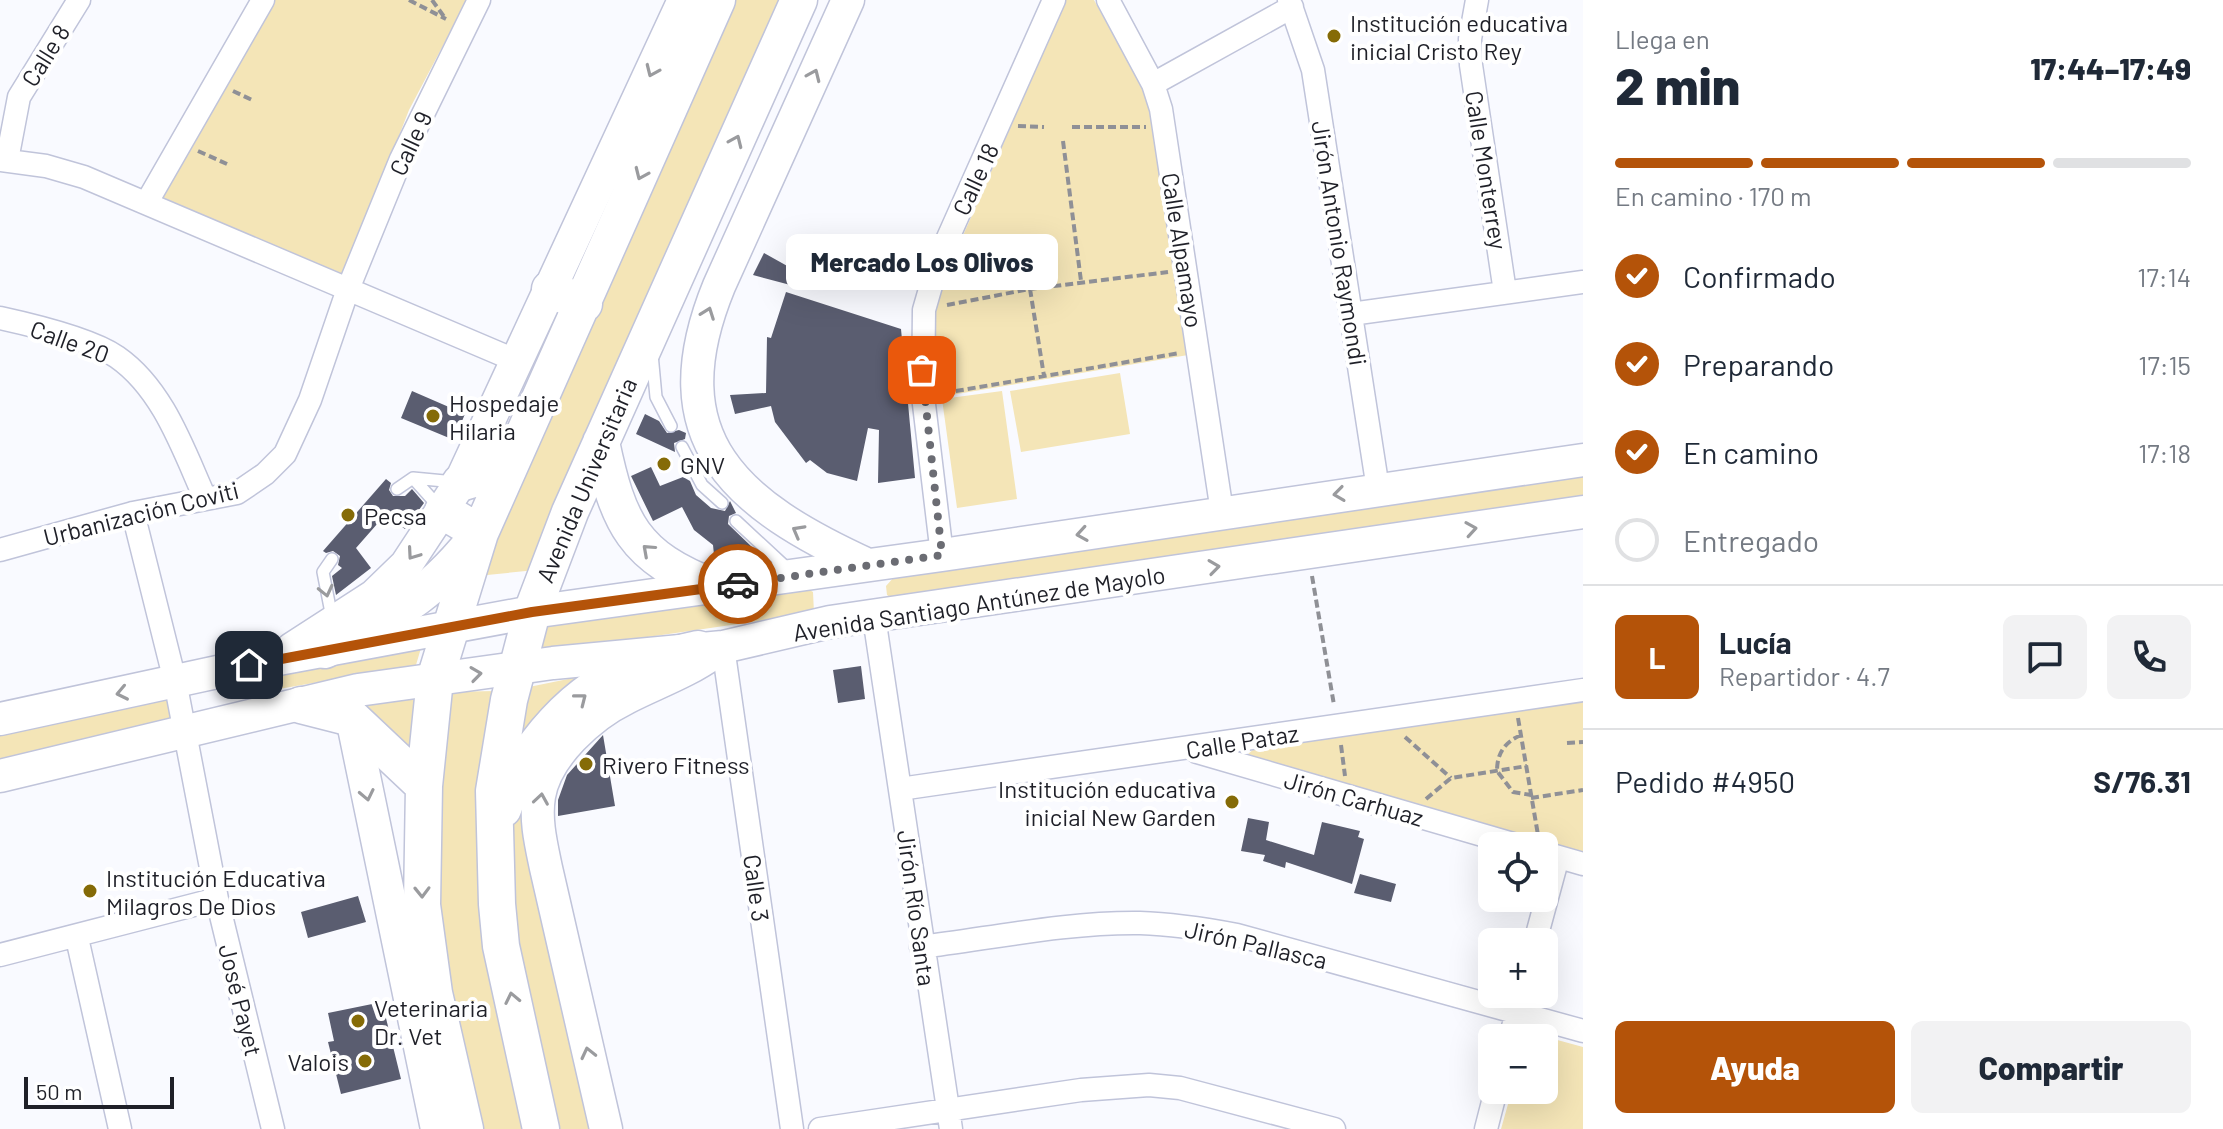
<!DOCTYPE html>
<html lang="es">
<head>
<meta charset="utf-8">
<style>
	body { margin:0; font-family:Barlow,sans-serif; background:#f2f2f3; color:#1f2937; height:100vh; display:flex; flex-direction:column; font-size:30px; white-space:nowrap }
	* { box-sizing:border-box; margin:0 }
	p { font-size:26px; color:#747a83 }
	.icon { flex:none; width:44px; height:44px; fill:none; stroke:currentColor; stroke-width:2; stroke-linecap:round; stroke-linejoin:round }
	.map { position:relative; flex:1; overflow:hidden }
	.sheet { display:flex; flex-direction:column; background:#fff; width:640px }
	.sheet>* { flex:none }
	.buttons { position:absolute; left:1478px; top:832px; display:grid; gap:16px }
	.buttons a { display:grid; place-items:center; width:80px; height:80px; border-radius:12px; background:#fff; box-shadow:0 8px 32px #0002; font-size:40px }
	.scale { position:absolute; left:24px; bottom:20px; width:150px; box-sizing:border-box; padding-left:8px; border:4px solid #1f2028; border-top:0; font-size:22px; line-height:28px; white-space:nowrap; color:#1f2028; -webkit-text-stroke:6px #fff; paint-order:stroke }
	.pin { position:absolute; display:grid; place-items:center; width:68px; height:68px; color:#fff; margin:-34px; border-radius:16px; box-shadow:0 4px 12px #0006 }
	.courier { position:absolute; display:grid; place-items:center; width:80px; height:80px; margin:-40px; border:6px solid #b45309; border-radius:50%; background:#fff; color:#222; box-shadow:0 2px 10px #0007 }
	.bubble { position:absolute; height:56px; border-radius:12px; background:#fff; box-shadow:0 8px 32px #0002; font-size:26px; font-weight:800; line-height:56px; text-align:center }
	.overview em { font-style:normal; font-weight:800 }
	.overview div { display:flex; flex-direction:column-reverse }
	.overview { display:flex; align-items:center; justify-content:space-between; height:136px; padding:0 32px }
	h1 { font-size:52px; font-weight:800; line-height:60px }
	.bar { display:grid; grid-template-columns:repeat(4,1fr); gap:12px 8px; align-content:center; height:96px; padding:0 32px }
	.bar i { height:10px; border-radius:6px; background:#e0e1e3 }
	.bar .selected { background:#b45309 }
	.bar p { grid-column:span 4 }
	.line { display:flex; align-items:center; gap:20px; padding:0 32px; border-top:2px solid #e0e1e3 }
	.line div { flex:1 }
	.round { display:grid; place-items:center; flex:none; width:84px; height:84px; border-radius:12px; background:#f2f2f3 }
	ol { padding:0 32px; list-style:none }
	li { display:flex; align-items:center; gap:24px; height:88px }
	li p { margin-inline-start:auto }
	li .icon { padding:8px; border-radius:50%; background:#b45309; color:#fff; stroke-width:4 }
	li:last-child { color:#747a83 }
	li i { width:44px; height:44px; border:4px solid #e0e1e3; border-radius:50% }
	.button { display:flex; gap:16px; margin-top:auto; padding:16px 32px }
	.button a { flex:1; height:92px; border-radius:12px; background:#b45309; color:#fff; font-size:32px; font-weight:800; line-height:92px; text-align:center }
	.button a+a { background:#f2f2f3; color:#1f2937 }
	main { display:flex; flex:1; min-height:0 }
	.map>svg:first-child { display:block }
	.green { fill:#f4e5b7 }
	.building { fill:#5a5d70 }
	.lines { fill:none; stroke-linecap:round; stroke-linejoin:round }
	.lane-casing { stroke:#c0c4da; stroke-width:14 }
	.street-casing { stroke:#c0c4da; stroke-width:25 }
	.secondary-casing { stroke:#c0c4da; stroke-width:35 }
	.primary-casing { stroke:#c0c4da; stroke-width:39 }
	.path { stroke:#8f9096; stroke-width:4; stroke-dasharray:8 4; stroke-linecap:butt }
	.lane { stroke:#fff; stroke-width:11 }
	.street { stroke:#fff; stroke-width:22 }
	.secondary { stroke:#fff; stroke-width:32 }
	.primary { stroke:#fff; stroke-width:36 }
	.oneway { stroke:#9a9b9e }
	.done { stroke:#6b6c73; stroke-width:8; stroke-dasharray:0 14.4 }
	.route { stroke:#b45309; stroke-width:10 }
	.poi-dot { fill:#856b07; stroke:#fff; stroke-width:3 }
	.labels { text-anchor:middle; dominant-baseline:central; stroke-width:8; stroke-linejoin:round; paint-order:stroke }
	.poi-label { font-size:24px; fill:#1f2028; stroke:#fff; text-anchor:start }
	.street-label { font-size:24px; fill:#1f2028; stroke:#fff }
</style>
</head>
<body>
<main>
<div class="map">
<svg width="1583" height="1129" viewBox="0 0 1583 1129">
	<rect width="100%" height="100%" fill="#f9faff"/>
	<path class="green" d="M270,0H467L409,110L344,277L155,194Z
		M730,0H789L536,570L477,576Z
		M1066,0H1094L1143,88L1150,110L1188,355L933,398L934,309L944,279Z
		M1120,373L1130,434L1021,452L1010,391Z
		M1002,391L1017,499L957,508L942,399Z
		M1583,475V500L896,601L887,595L886,586L894,577Z
		M806,588L813,592L814,613L530,654L538,625Z
		M421,648L416,665L256,693L254,676Z
		M617,669L509,768L524,688Z
		M421,689L412,756L359,711L368,697Z
		M496,691L530,1129H480L432,910L444,692Z
		M167,692L173,722L0,762V730Z
		M1583,696V854L1252,762L1247,755L1256,747Z
		M543,767L593,1129H558C539,1048 490,885 514,807C518,793 534,778 543,767Z
		M1528,1032L1583,1047V1129H1501L1512,1090H1544V1038H1526Z"/>
	<path class="building" d="M764,253L798,272V287L753,275Z
		M786,292L901,329L915,478L878,483L879,430L868,428L857,481L827,473L810,460L806,463L775,422L771,406L735,414L730,395L766,393L767,337L771,338Z
		M412,391L465,414L454,440L401,418Z
		M645,414L659,421L667,433L679,430L686,433L685,439L674,443L675,452L636,434Z
		M651,467L660,486L683,477L690,481L696,495L711,508L725,511L730,501L736,513L729,516L728,524L753,548L754,561L715,564L713,545L694,530L682,507L653,521L631,476Z
		M386,479L391,483L389,490L393,496H405L412,489L424,503L405,529L385,515L356,548L371,568L336,595L332,576L342,568L338,565L340,556L333,551L326,553L323,551Z
		M861,666L865,699L838,703L833,670Z
		M603,735L615,806L558,816V800L567,775Z
		M1248,818L1269,822L1266,840L1314,855L1322,822L1360,831L1358,837L1364,839L1352,884L1286,862L1285,868L1263,861L1265,855L1241,851Z
		M1360,874L1396,884L1391,902L1354,893Z
		M358,896L366,922L308,938L301,912Z
		M382,1002L401,1079L341,1094L328,1042L334,1041L328,1013Z"/>
	<g class="lines">
		<g class="lane-casing">
			<path id="lane" d="M652,354L656,397L671,426
				M682,447L702,485L722,503
				M413,478L439,507
				M397,489L413,478L455,482
				M736,521L791,572
				M332,559L323,572L332,618"/>
		</g>
		<g class="street-casing">
			<path id="street" d="M1108,0L1153,84L1161,109L1222,512
				M1289,0L1313,70L1378,489
				M1477,0L1470,39L1471,65L1505,292
				M1153,84L1292,7
				M0,160L46,166L84,177L517,361
				M7,160L19,97L79,0
				M147,202L263,0
				M1351,314L1583,282
				M0,318C32,325 91,339 117,357C163,389 183,449 205,498
				M133,513L175,681L217,899L273,1129
				M0,550L133,513L237,493L265,474L285,454L310,400L348,289L401,159L479,0
				M942,555L923,396L924,310L939,258L1054,0
				M874,617L951,1129
				M723,647L792,1129
				M1197,752L1520,846
				M900,789L1583,690
				M1545,853L1583,864
				M77,938L120,1129
				M1535,942L1558,857
				M921,947C993,938 1068,922 1140,923C1173,924 1205,929 1237,935L1583,1031
				M0,955L217,899
				M1510,1038L1522,994
				M820,1129L1081,1090L1149,1085L1180,1088L1334,1129
				M1486,1129L1496,1090"/>
		</g>
		<g class="secondary-casing">
			<path id="secondary" d="M848,0L719,286C656,440 737,505 868,565
				M292,649L374,596L406,565L460,483L684,0
				M352,718L437,1129
				M0,719L273,660L532,612L942,555L1583,460
				M0,776L358,690L553,663L723,647L830,622L1583,512
				M606,1129L546,868C541,844 535,820 539,796C546,755 591,715 626,698C655,683 687,672 713,653"/>
		</g>
		<g class="primary-casing">
			<path id="primary" d="M550,289L584,304
				M601,442C618,523 633,557 715,588
				M460,483L487,475L512,446
				M325,650C396,612 429,599 480,533L443,511
				M301,705L352,718L424,786
				M503,809C524,746 575,689 638,665C657,658 678,654 698,649
				M465,1129L434,993L422,905L424,786L435,679L480,533L717,0
				M541,1129L501,946L497,904L494,791L509,700L532,612L570,512L799,0"/>
		</g>
		<path class="path" d="M409,0L446,19
			M432,0L445,18
			M233,91L252,100
			M1018,126L1044,127
			M1072,127H1146
			M1063,141L1081,281
			M198,151L227,164
			M1030,289L1044,376
			M947,305L1030,289L1168,272
			M944,393L1180,353
			M1312,576L1334,705
			M1518,718L1538,835
			M1521,735C1505,742 1497,753 1497,771L1513,792L1531,795
			M1405,737L1451,778
			M1567,743L1583,742
			M1341,745L1345,776
			M1531,798L1583,790
			M1426,799L1451,778L1527,766"/>
		<use href="#lane" class="lane"/>
		<use href="#street" class="street"/>
		<use href="#secondary" class="secondary"/>
		<use href="#primary" class="primary"/>
	</g>
	<defs><path id="oneway-chevron" d="M-2-3.5L2.5 0L-2 3.5" fill="none" stroke-width="1.6" stroke-linecap="round" stroke-linejoin="round" transform="scale(2)"/></defs>
	<g class="oneway">
		<use href="#oneway-chevron" transform="translate(652 71) rotate(114)"/>
		<use href="#oneway-chevron" transform="translate(814 75) rotate(-66)"/>
		<use href="#oneway-chevron" transform="translate(736 141) rotate(-66)"/>
		<use href="#oneway-chevron" transform="translate(641 174) rotate(114)"/>
		<use href="#oneway-chevron" transform="translate(708 313) rotate(-70)"/>
		<use href="#oneway-chevron" transform="translate(1339 494) rotate(172)"/>
		<use href="#oneway-chevron" transform="translate(1471 529) rotate(-9)"/>
		<use href="#oneway-chevron" transform="translate(798 531) rotate(-151)"/>
		<use href="#oneway-chevron" transform="translate(1082 534) rotate(171)"/>
		<use href="#oneway-chevron" transform="translate(648 550) rotate(-138)"/>
		<use href="#oneway-chevron" transform="translate(413 554) rotate(125)"/>
		<use href="#oneway-chevron" transform="translate(1214 567) rotate(-8)"/>
		<use href="#oneway-chevron" transform="translate(326 591) rotate(77)"/>
		<use href="#oneway-chevron" transform="translate(476 674) rotate(-8)"/>
		<use href="#oneway-chevron" transform="translate(122 693) rotate(168)"/>
		<use href="#oneway-chevron" transform="translate(581 699) rotate(-38)"/>
		<use href="#oneway-chevron" transform="translate(367 795) rotate(78)"/>
		<use href="#oneway-chevron" transform="translate(541 799) rotate(-81)"/>
		<use href="#oneway-chevron" transform="translate(422 892) rotate(89)"/>
		<use href="#oneway-chevron" transform="translate(512 998) rotate(-102)"/>
		<use href="#oneway-chevron" transform="translate(588 1053) rotate(-103)"/>
	</g>
	<g class="lines">
		<path class="done" d="M738,584L942,555L922,370"/>
		<path class="route" d="M249,665L532,612L738,584"/>
	</g>
	<g class="poi-dot">
		<circle cx="1334" cy="36" r="8"/>
		<circle cx="433" cy="416" r="8"/>
		<circle cx="664" cy="464" r="8"/>
		<circle cx="348" cy="515" r="8"/>
		<circle cx="586" cy="764" r="8"/>
		<circle cx="1232" cy="802" r="8"/>
		<circle cx="90" cy="891" r="8"/>
		<circle cx="358" cy="1021" r="8"/>
		<circle cx="365" cy="1061" r="8"/>
	</g>
	<g class="labels">
		<g class="poi-label">
			<text x="1350" y="22">Institución educativa<tspan x="1350" dy="28">inicial Cristo Rey</tspan></text>
			<text x="449" y="402">Hospedaje<tspan x="449" dy="28">Hilaria</tspan></text>
			<text x="680" y="464">GNV</text>
			<text x="364" y="515">Pecsa</text>
			<text x="602" y="764">Rivero Fitness</text>
			<text x="1216" y="788" text-anchor="end">Institución educativa<tspan x="1216" dy="28">inicial New Garden</tspan></text>
			<text x="106" y="877">Institución Educativa<tspan x="106" dy="28">Milagros De Dios</tspan></text>
			<text x="374" y="1007">Veterinaria<tspan x="374" dy="28">Dr. Vet</tspan></text>
			<text x="349" y="1061" text-anchor="end">Valois</text>
		</g>
		<g class="street-label">
			<text transform="translate(45 55) rotate(-58)">Calle 8</text>
			<text transform="translate(410 143) rotate(-65)">Calle 9</text>
			<text transform="translate(1487 170) rotate(81)">Calle Monterrey</text>
			<text transform="translate(975 179) rotate(-65)">Calle 18</text>
			<text transform="translate(1340 243) rotate(81)">Jirón Antonio Raymondi</text>
			<text transform="translate(1183 250) rotate(81)">Calle Alpamayo</text>
			<text transform="translate(70 341) rotate(20)">Calle 20</text>
			<text transform="translate(586 480) rotate(-67)">Avenida Universitaria</text>
			<text transform="translate(141 513) rotate(-14)">Urbanización Coviti</text>
			<text transform="translate(979 603) rotate(-9)">Avenida Santiago Antúnez de Mayolo</text>
			<text transform="translate(1242 741) rotate(-9)">Calle Pataz</text>
			<text transform="translate(1354 798) rotate(16)">Jirón Carhuaz</text>
			<text transform="translate(757 888) rotate(82)">Calle 3</text>
			<text transform="translate(917 908) rotate(82)">Jirón Río Santa</text>
			<text transform="translate(1256 944) rotate(13)">Jirón Pallasca</text>
			<text transform="translate(241 1000) rotate(76)">José Payet</text>
		</g>
	</g>
</svg>
<div class="buttons">
<a><svg class="icon" aria-label="locate" viewBox="0 0 24 24"><circle cx="12" cy="12" r="6"/><path d="M12 2v4M12 18v4M2 12h4M18 12h4"/></svg></a>
<a>+</a>
<a>−</a>
</div>
<div class="scale">50 m</div>
<div class="pin" style="left:922px;top:370px;background:#ea580c"><svg class="icon" aria-label="bag" viewBox="0 0 24 24"><path d="M5 8h14l-1 12H6zM9 8a3 3 0 0 1 6 0"/></svg></div>
<div class="pin" style="left:249px;top:665px;background:#1f2937"><svg class="icon" aria-label="home" viewBox="0 0 24 24"><path d="M3 11l9-7 9 7M6 9v11h12V9"/></svg></div>
<div class="courier" style="left:738px;top:584px"><svg class="icon" aria-label="car" viewBox="0 0 24 24"><path d="M5 17H2v-5l4-1 3-4h7l3 4 3 1v5h-3M9 17h6M6 11h13"/><circle cx="7" cy="17" r="2"/><circle cx="17" cy="17" r="2"/></svg></div>
<div class="bubble" style="left:786px;top:234px;width:272px">Mercado Los Olivos</div>
</div>
<section class="sheet">
<div class="overview"><div><h1>2 min</h1><p>Llega en</p></div><em>17:44–17:49</em></div>
<div class="bar"><i class="selected"></i><i class="selected"></i><i class="selected"></i><i></i><p>En camino · 170 m</p></div>
<ol>
<li><svg class="icon" aria-label="check" viewBox="0 0 24 24"><path d="M5 12l5 5 9-10"/></svg>Confirmado<p>17:14</p></li>
<li><svg class="icon" aria-label="check" viewBox="0 0 24 24"><path d="M5 12l5 5 9-10"/></svg>Preparando<p>17:15</p></li>
<li><svg class="icon" aria-label="check" viewBox="0 0 24 24"><path d="M5 12l5 5 9-10"/></svg>En camino<p>17:18</p></li>
<li><i></i>Entregado</li>
</ol>
<div class="line" style="height:144px"><b class="round" style="background:#b45309;color:#fff">L</b><div><b>Lucía</b><p>Repartidor · 4.7</p></div><a class="round"><svg class="icon" aria-label="chat" viewBox="0 0 24 24"><path d="M4 5h16v11H9l-5 4z"/></svg></a><a class="round"><svg class="icon" aria-label="phone" viewBox="0 0 24 24"><path d="M5 4h4l2 5-3 2q2 4 5 5l2-3 5 2v4C11 20 4 13 5 4z"/></svg></a></div>
<div class="line" style="height:104px"><div>Pedido #4950</div><b>S/76.31</b></div>
<div class="button"><a>Ayuda</a><a>Compartir</a></div>
</section>
</main>
</body>
</html>
